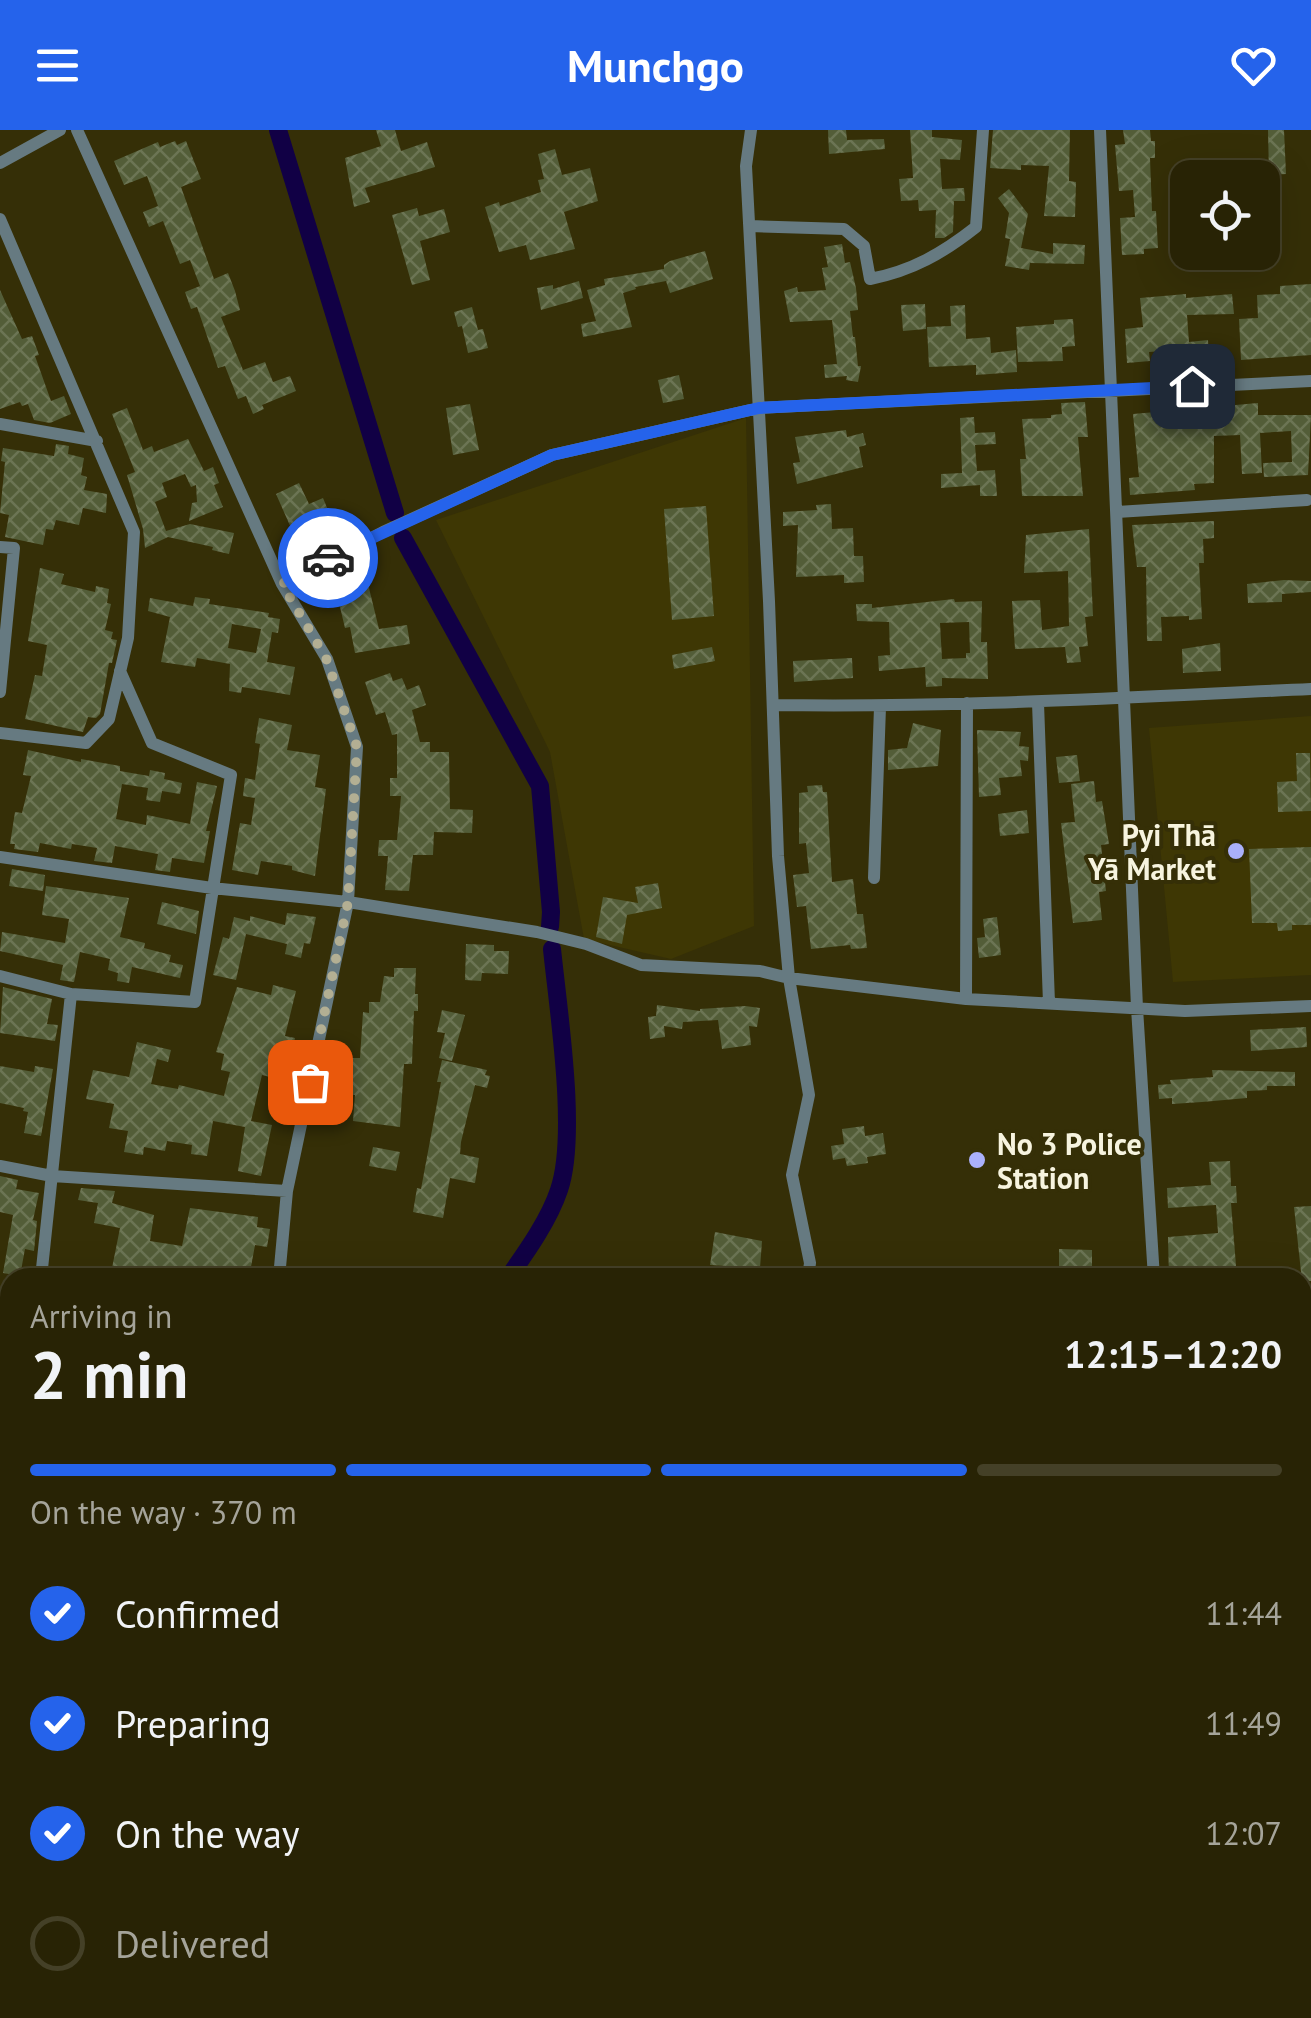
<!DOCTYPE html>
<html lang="en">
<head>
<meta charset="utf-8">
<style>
	body { margin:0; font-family:"PT Sans",sans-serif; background:#302b0f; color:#f1f3f6; height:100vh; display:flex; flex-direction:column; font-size:38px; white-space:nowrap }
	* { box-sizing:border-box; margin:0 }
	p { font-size:32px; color:#a5a49a }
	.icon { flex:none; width:55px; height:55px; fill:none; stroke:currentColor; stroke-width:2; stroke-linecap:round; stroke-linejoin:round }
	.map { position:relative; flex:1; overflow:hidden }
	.side { position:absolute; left:0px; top:1138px; width:1312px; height:752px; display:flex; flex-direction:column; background:#282305; border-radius:30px 30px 0 0; box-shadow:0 10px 40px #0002,0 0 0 2px #444027 }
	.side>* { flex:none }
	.buttons { position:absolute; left:1170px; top:30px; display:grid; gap:20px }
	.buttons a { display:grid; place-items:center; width:110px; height:110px; border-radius:20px; background:#282305; box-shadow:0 10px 40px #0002,0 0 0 2px #444027; font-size:50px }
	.pin { position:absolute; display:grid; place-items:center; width:85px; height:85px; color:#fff; margin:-42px; border-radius:20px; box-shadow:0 5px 15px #0006 }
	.courier { position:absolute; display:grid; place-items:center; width:100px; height:100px; margin:-50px; border:8px solid #2563eb; border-radius:50%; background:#fff; color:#222; box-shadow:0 2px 12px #0007 }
	.head em { font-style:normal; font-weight:700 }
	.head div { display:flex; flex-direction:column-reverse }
	.head { display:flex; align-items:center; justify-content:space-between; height:170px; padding:0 30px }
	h1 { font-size:65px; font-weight:700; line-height:75px }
	.bar { display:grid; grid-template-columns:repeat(4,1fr); gap:15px 10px; align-content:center; height:120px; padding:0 30px }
	.bar i { height:12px; border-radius:8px; background:#444027 }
	.bar .current { background:#2563eb }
	.bar p { grid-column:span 4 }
	ol { padding:0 30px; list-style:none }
	li { display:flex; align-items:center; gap:30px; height:110px }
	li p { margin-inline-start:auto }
	li .icon { padding:10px; border-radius:50%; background:#2563eb; color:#fff; stroke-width:4 }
	li:last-child { color:#a5a49a }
	li i { width:55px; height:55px; border:5px solid #444027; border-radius:50% }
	header { display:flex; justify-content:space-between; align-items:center; height:130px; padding:0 30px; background:#2563eb; color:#fff; font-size:45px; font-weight:700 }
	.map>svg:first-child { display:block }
	.built { fill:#3e3704 }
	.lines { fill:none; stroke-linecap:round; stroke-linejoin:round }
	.canal { stroke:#110045; stroke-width:18 }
	.building { fill:url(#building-cross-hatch); fill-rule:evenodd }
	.minor { stroke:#667a81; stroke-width:12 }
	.done { stroke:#b3af93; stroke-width:10; stroke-dasharray:0 18 }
	.route { stroke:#2563eb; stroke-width:12 }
	.poi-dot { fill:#aab0fb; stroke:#352f07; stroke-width:4 }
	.labels { text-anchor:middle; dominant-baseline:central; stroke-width:8; stroke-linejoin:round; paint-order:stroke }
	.poi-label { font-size:30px; font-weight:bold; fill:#f7f4df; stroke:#352f07; text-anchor:end }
</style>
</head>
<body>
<header><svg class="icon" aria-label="menu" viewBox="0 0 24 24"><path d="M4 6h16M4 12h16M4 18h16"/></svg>Munchgo<svg class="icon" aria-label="heart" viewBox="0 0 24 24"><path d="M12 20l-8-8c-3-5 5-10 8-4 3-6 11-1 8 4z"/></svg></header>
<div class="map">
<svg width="1311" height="1888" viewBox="0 0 1311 1888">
	<defs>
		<pattern id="building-cross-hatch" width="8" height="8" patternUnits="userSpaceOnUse" patternTransform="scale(2.5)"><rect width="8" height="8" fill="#535d38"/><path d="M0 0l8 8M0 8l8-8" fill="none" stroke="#6c7554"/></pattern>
	</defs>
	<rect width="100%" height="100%" fill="#352f07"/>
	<path class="built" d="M746,288L754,796L671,829L584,809L550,622L436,390Z
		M1311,586V845L1173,852L1149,598Z"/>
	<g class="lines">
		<path class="canal" d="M278,0L395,383
			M403,408L540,656L551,782L550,797
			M508,1148C527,1121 549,1090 559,1060C578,1005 558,879 552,819
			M394,1888L396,1880"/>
	</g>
	<path class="building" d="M376,0H395L401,21L427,12L435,37L365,58L370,72L354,77L345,28L381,16Z
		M828,0H846L847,10L884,9L885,19L829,24Z
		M910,0H932V7L962,10L960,30L940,29L942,59L964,58L965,71H954L953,102L944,108H935L936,80L919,81L918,70L901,71L899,49L913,48Z
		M993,0H1070L1069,51L1076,52L1075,87L1044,86L1049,36L1021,35V40L990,38Z
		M1123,0H1150L1151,11H1155V28H1150L1152,81H1156L1158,118L1144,119V124L1122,125L1120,88L1135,87L1133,60L1119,61L1115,15L1125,14Z
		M1268,0H1284L1286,44L1269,45Z
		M175,11L177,15L186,11L201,49L181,57L214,149L228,143L235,161L240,180L221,187L243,240L265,232L273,252L290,246L296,261L262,275L264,279L253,284L246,266L238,269L225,236L218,238L197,177L191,179L185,162L200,156L190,130L180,134L163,91L149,97L143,82L158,76L147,46L124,55L114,31L158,12L160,17Z
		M555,19L562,45L590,38L598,71L564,82L575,119L530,130L526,115L499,122L485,77L499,72L500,76L541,62L538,50L544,49L538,24Z
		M1009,59L1028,84L1021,118L1053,124V113L1085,115L1084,134L1030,133L1029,140L1005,136L1010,109L1005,108L1009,83L998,68Z
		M417,78L419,86L444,79L450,102L420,111L430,150L412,155L392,85Z
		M842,114L845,133L850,132L856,158L858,180L850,181L853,207H855L858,236H861L858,252L846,250L847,246L825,248L824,235L837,234L832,190L790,192L784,161L797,157L798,162L826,160L822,138L828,137L824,117Z
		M705,121L713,149L670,163L666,151L635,157L636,159L623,163L632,197L583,207L581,194L596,191L587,160L605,155L604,149L664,139V135L670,131Z
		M579,151L583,168L541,180L537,158L553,155V159Z
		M1311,154V225L1241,230L1239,189L1258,188L1257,165L1280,164V156Z
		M0,160L22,209L32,206L39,225L35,226L51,271L64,266L71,284L50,293L34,290L28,274L22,276L20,272L0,279Z
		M1186,164V168L1232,164L1234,184L1187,185L1189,212L1208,210L1209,228L1176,226V220L1149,222L1150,231L1127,233L1125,199L1143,197L1140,168Z
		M925,174L926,199L903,201L901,175Z
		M965,175L966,209L990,207L991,223L1016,220L1017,242L976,245V235L929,237L927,197L951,196L950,176Z
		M472,177L478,200L483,199L488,218L468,223L462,196L458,197L454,182Z
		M1073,189L1075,216L1062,217L1063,231L1018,232L1016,197L1054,194V190Z
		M679,245L684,269L663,273L658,250Z
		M1085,272L1088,307H1078L1083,366H1022L1020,329H1026L1022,289L1051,288V285L1062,284L1061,273Z
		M1258,273V285H1311L1308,345L1264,347L1263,333L1292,332L1291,301L1260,303L1262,343L1242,344L1240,305L1214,306V353L1194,354L1195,360L1130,365L1129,348L1139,347L1133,284Z
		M470,274L479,320L453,325L446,278Z
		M127,278L143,320L152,316L154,322L188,309L204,341L213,337L219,353L214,355L223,377L189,391L192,373L197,372L196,355L191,357L185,344L162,353L167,367L155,372L166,401L190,394L234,403L229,424L212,420L213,417L168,407L145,418L143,399L127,345L135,342L112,284Z
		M974,287L975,303L995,302L996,314L975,315L977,341L995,340L997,366H980V355L941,358V344L962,343L960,288Z
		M846,300L847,307L863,303L866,315L859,317L863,337L797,354L793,333L800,332L795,307Z
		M56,314L69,316L68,324L84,328L81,345L87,347L84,360L107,364L106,383L83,378L79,395L56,390L53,400L46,399L43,415L5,407L9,385L0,383L5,332L1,331L3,318L54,326Z
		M299,353L309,374L323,368L340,409L303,425L276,364Z
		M831,374L832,399L853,398L854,426H863L864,452L844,453V445L796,447L798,395L783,396V382L817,380L816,375Z
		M706,376L714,486L672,490L664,379Z
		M1214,391V408L1203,409L1204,433H1199L1202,489L1189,490V486L1161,487L1162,511H1147L1146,437H1137L1132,395Z
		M1089,399L1093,486L1085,487L1088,516L1079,517L1081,532L1067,533L1065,517L1015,519L1012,471L1040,470L1042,500L1069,496L1068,441L1024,443L1026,405Z
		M40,438L64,444L61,454L95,462L96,456L109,459L107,473L111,474L105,500L113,502L111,509L117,510L112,533H109L100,584L96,588L88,587L83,602L25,589L35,545L42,546L47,515L28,511Z
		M1284,450L1311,451V462L1282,464V472L1248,473L1247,454Z
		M368,454L379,499L407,495L410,514L355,523L350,497L345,498L339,473L350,470L344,460Z
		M195,467L210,469L209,474L269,483L268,487L280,489L278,503L272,502L267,532L295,537L290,565L242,557L241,563L229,561L230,534L197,528L195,537L161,532L170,487L148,481L150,468L193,476ZM232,494L261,499L256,523L228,518Z
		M954,469L955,472L982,471L981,512H987L988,549L942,548V556L926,557L925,537L879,541L878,526L890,525L889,492L857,491L856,474H872V478ZM969,492L970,523H966V528L942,529L940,493Z
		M1220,513L1221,541L1183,543L1182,519Z
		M712,517L715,531L674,539L672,525Z
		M852,528L853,548L794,552L793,531Z
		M390,543L393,551L402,548L407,560L419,555L426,575L412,580L420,612H430V622H449L450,679L473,680L472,703L434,702L433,725H413L409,761L385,760L388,726H378L379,710H397L401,666H390V648H397V604L392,605L385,582L376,585L365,552Z
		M259,588L292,595L287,620L320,625L315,657L326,659L315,746L292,740V736L261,731L258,745L232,740L240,693L251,695L255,668L243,666L245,648L255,650L260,614L255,613Z
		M913,593L941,600L938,636L888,640V620L907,618Z
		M977,600L1021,602L1019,616L1029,617L1028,631L1020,630L1022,646L999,648L1001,665L979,667Z
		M28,620L81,632V629L120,636V641L149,646L150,640L165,643L164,649L182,653L180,664L162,661L160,672L146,670L148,658L122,654L116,689L146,695L147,685L190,694L197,652L217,656L206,701H210L204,733L172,728L170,742L155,740L158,724L115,716L112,733L94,731L97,718L72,714L71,719L40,713L38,722L14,719L15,714H10L15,682L22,683L31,646L23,645Z
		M1296,623H1310L1311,681L1278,682L1277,652L1297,651Z
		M1077,625L1080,651L1059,653L1056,627Z
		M1094,651L1096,672L1102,671L1109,714L1101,715L1106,761L1099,762L1102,790L1073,793L1061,693L1075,692L1071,654Z
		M822,655L823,662H827L832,752L853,749L857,784H863L867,818L851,819L850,815L811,819L806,776L797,777L793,745L809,743L806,713L799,714V663L808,662L807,656Z
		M1027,680L1029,703L1000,706L998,684Z
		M1311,717V795H1292V800L1278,801L1277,793H1252L1249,719Z
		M12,739L45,745L43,761L9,756Z
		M658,753L662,778L627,785L622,814L596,807L603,767L638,773L635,757Z
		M46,756L129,768L120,807L145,813L144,818L171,825L169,832L183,835L180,848L132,837L129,853L117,851L118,843L108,840L110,829L80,822L74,852L60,850L63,835L0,821L2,802L65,813L69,789L42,785Z
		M162,772L199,781L196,804L157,794Z
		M287,783L316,787L310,814L304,813L301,828L285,824L287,814L246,804L236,850L213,845L223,807L229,809L234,787L250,791V786L285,795Z
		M997,787L1001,825L979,828L977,808L985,807L983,789Z
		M466,814L494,815V821H509L508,844L482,843L481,851L465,850Z
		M394,838H416L415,864H418V881H414L412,934H404L400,997L353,991L355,965L346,964L352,928H360L363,882L369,883V872H380L384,846L394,847Z
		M273,855L296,861L285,906L295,908L291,926L276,922L270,947L262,945L251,991L272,995L261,1046L238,1041L245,997L213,991L207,1026L191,1024L192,1015L167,1011L165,1021L144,1017L143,1025L124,1022L128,1001L109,998L114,974L86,969L93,940L129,947L137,912L171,920L168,932L157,929L151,954L178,959L179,955L224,966L230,942L221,940L224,924L216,922L237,857L271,865Z
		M3,857L52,869L47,894L58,895L55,911L0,903Z
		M657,875L700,881V879L745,876L760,878L757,897L749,896L751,915L722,919L718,890L683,892L682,899L664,896L665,907L650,909L648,887L656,886Z
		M442,880L465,885L452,931L439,928L445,903L437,902Z
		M1306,897L1307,917L1251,921L1250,900Z
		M442,930L487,940L485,945L490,946L487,958L475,955L461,1012L460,1024L479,1028L475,1053L450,1048L443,1088L413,1082L417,1058L421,1059L441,952H437Z
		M0,936L34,942L35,936L53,939L41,1006L24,1003L28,982L23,981L24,978L0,973Z
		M1212,940L1295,942V956H1267V960L1247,961V968L1202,972L1172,974V968L1159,969L1158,955L1171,954L1170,950L1213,947Z
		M864,996L865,1006L883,1003L886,1024L867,1027L868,1033L847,1036L845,1028L833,1030L831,1016L844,1014L842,999Z
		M373,1017L400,1022L396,1041L369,1036Z
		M1230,1031L1231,1056H1236L1237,1073H1231L1237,1148H1169L1168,1107L1218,1103L1216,1075L1168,1078L1167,1058L1211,1055L1209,1032Z
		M0,1046L18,1050L16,1059L39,1063L33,1090L37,1091L34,1121L25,1119L20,1146L3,1143L13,1085L0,1082Z
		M81,1058L115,1061L112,1073L154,1085L150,1111L182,1116L190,1078L258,1087L257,1097L270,1099L267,1117L255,1115L249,1148L172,1145V1148H132L133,1142L112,1138L120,1098L94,1093L98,1073L78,1070Z
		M1311,1076V1151H1302L1294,1077Z
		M715,1102L762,1111L760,1138L710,1135Z
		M1059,1119L1092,1120V1140H1059Z"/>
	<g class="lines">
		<path class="minor" d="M77,0L282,454L327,529L357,617L348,772L287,1061L279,1148
			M751,0L746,36L769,471L778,726L789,848L809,965L792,1045L810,1133L808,1148
			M1100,0L1137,878L1154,1148
			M0,33L60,0
			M0,89L134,402L128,508L109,589L86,613L0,603
			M750,96L844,99L864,116L870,149C912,141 943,123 976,97L983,0
			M0,294L97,311
			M1117,382L1307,370
			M0,417L14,418L0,562
			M282,454L383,402L552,325L759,278L1311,251
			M1038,573L1049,873
			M773,575C952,578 1131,567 1311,559
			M0,727L212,758L348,772L537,802L586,814L641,835L760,841L789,848L966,869L1185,881L1311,876
			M874,748L880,577
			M0,846L71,864L195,872L231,645L152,613L120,541
			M966,869L967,573
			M0,1036L52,1046L287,1061
			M41,1148L71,864
			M1302,1170H1311
			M0,1325L10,1327
			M0,1446L10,1447
			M1302,1469H1311
			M0,1566L10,1513
			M1302,1589L1311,1588
			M0,1636L10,1637
			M0,1742L10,1745
			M1302,1765H1311
			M1071,1880V1888
			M1185,1880V1888
			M1290,1880L1291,1888
			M175,1888L179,1880
			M682,1888L685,1880"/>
	</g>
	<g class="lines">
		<path class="done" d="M310,952L348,772L357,617L326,528L282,454L328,428"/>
		<path class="route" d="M328,428L552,325L759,278L1192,256"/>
	</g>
	<g class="poi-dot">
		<circle cx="1236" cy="721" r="10"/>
		<circle cx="977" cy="1030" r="10"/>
	</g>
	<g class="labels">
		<g class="poi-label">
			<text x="1216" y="704">Pyi Thā<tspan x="1216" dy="34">Yā Market</tspan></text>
			<text x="997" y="1013" text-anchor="start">No 3 Police<tspan x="997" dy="34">Station</tspan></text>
		</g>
	</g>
</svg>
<div class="buttons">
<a><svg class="icon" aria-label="locate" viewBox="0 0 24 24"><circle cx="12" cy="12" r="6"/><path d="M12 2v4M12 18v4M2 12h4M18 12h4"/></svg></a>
</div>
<div class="pin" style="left:310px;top:952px;background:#ea580c"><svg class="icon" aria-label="bag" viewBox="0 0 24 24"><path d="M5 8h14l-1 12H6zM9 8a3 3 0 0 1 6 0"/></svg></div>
<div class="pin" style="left:1192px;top:256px;background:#1f2937"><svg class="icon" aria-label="home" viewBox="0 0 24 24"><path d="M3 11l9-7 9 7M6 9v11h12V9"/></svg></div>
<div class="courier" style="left:328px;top:428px"><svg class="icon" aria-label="car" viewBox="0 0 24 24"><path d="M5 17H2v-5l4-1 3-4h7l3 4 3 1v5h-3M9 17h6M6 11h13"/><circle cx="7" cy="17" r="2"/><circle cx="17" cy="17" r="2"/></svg></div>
<section class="side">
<div class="head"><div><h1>2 min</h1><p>Arriving in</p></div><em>12:15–12:20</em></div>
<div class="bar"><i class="current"></i><i class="current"></i><i class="current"></i><i></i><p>On the way · 370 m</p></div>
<ol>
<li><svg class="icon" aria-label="check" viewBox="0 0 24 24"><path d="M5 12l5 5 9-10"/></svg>Confirmed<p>11:44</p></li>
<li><svg class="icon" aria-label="check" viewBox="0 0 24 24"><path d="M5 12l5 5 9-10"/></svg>Preparing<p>11:49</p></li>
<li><svg class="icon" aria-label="check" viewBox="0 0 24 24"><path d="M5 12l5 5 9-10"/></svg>On the way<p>12:07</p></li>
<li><i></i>Delivered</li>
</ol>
</section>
</div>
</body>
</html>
